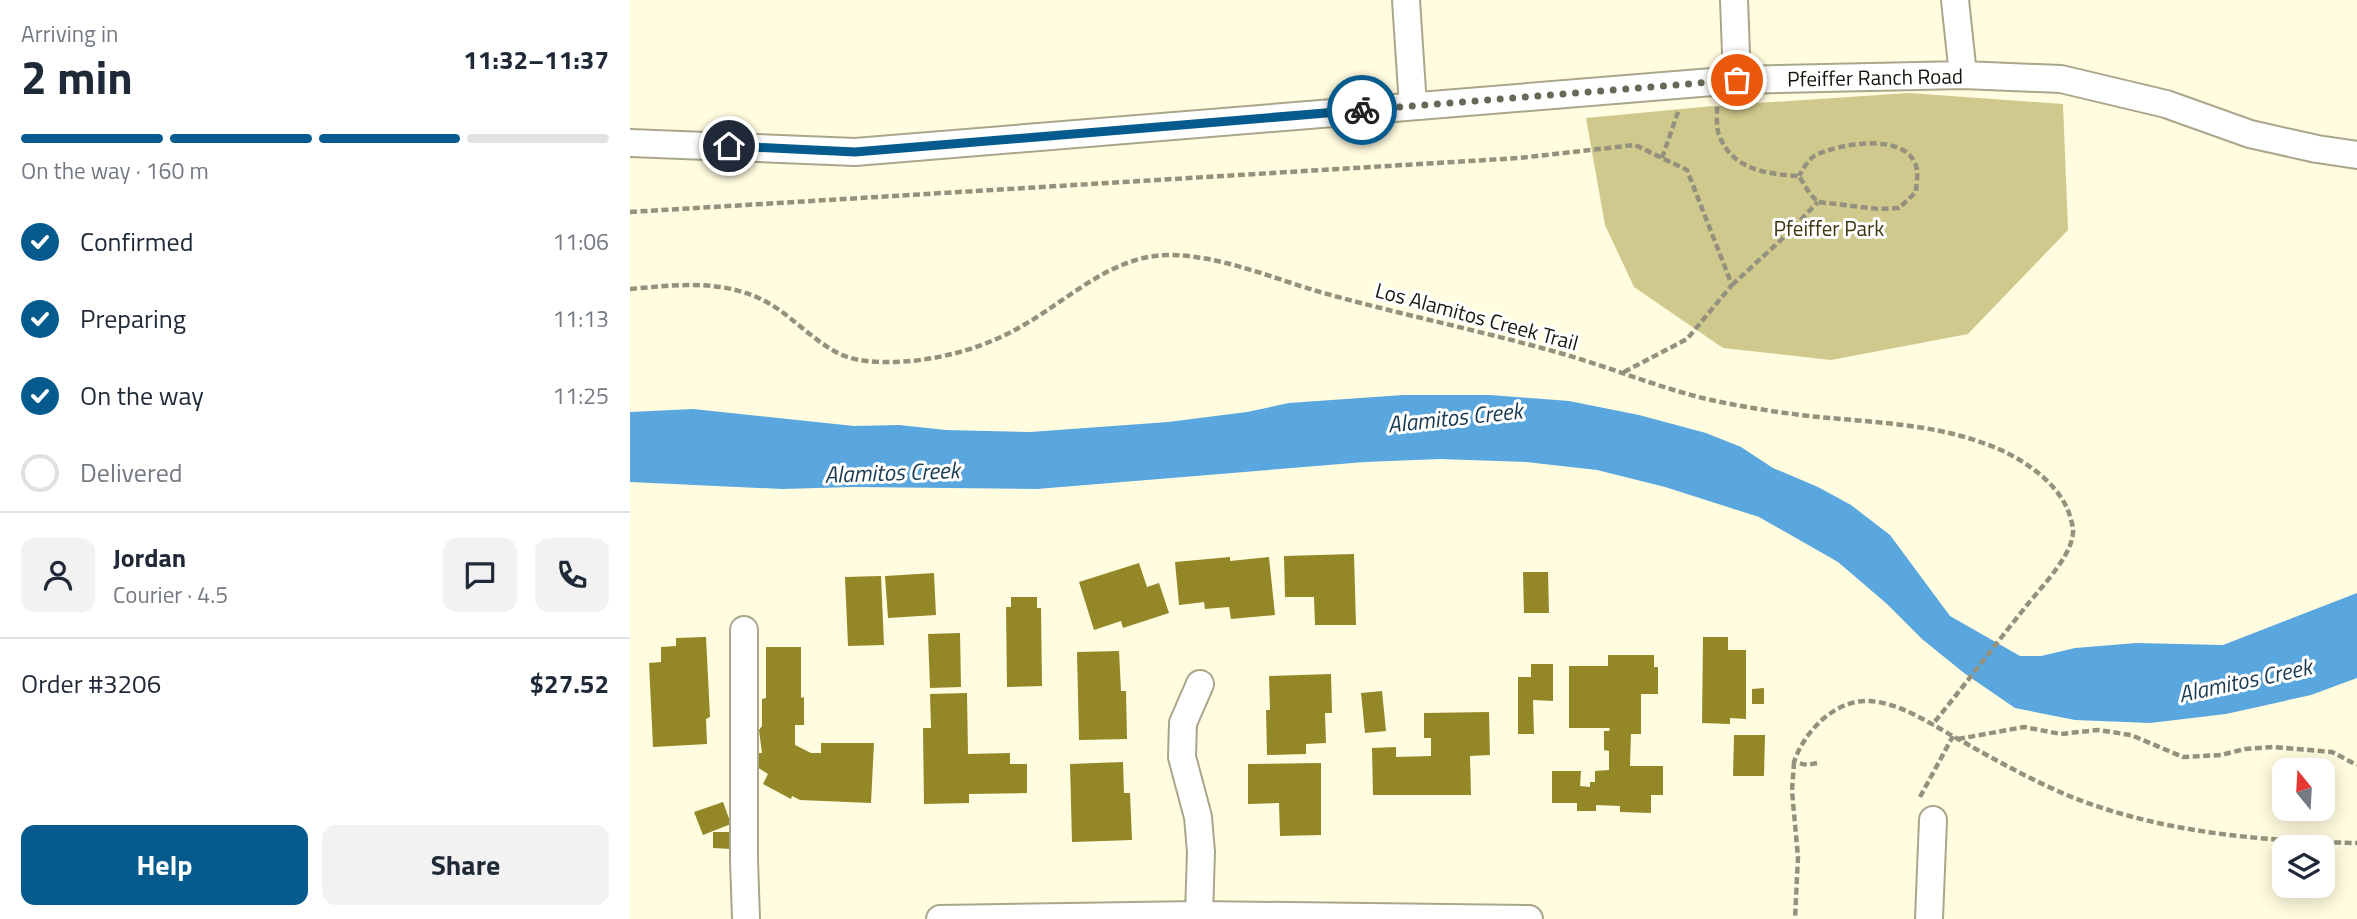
<!DOCTYPE html>
<html lang="en">
<head>
<meta charset="utf-8">
<style>
	body { margin:0; font-family:"Titillium Web",sans-serif; background:#f2f2f3; color:#1f2937; height:100vh; display:flex; flex-direction:column; font-size:26px; white-space:nowrap }
	* { box-sizing:border-box; margin:0 }
	p { font-size:23px; color:#747a83 }
	.icon { flex:none; width:38px; height:38px; fill:none; stroke:currentColor; stroke-width:2; stroke-linecap:round; stroke-linejoin:round }
	.map { position:relative; flex:1; overflow:hidden }
	.drawer { display:flex; flex-direction:column; background:#fff; width:630px }
	.drawer>* { flex:none }
	.needle { width:46px; rotate:342deg }
	.fabs { position:absolute; left:1642px; top:758px; display:grid; gap:14px }
	.fabs a { display:grid; place-items:center; width:63px; height:63px; border-radius:14px; background:#fff; box-shadow:0 4px 18px #0003; font-size:35px }
	.pin { position:absolute; display:grid; place-items:center; width:60px; height:60px; color:#fff; margin:-30px; border:4px solid #fff; border-radius:50%; box-shadow:0 2px 7px #0007 }
	.courier { position:absolute; display:grid; place-items:center; width:70px; height:70px; margin:-35px; border:5px solid #055b8d; border-radius:50%; background:#fff; color:#222; box-shadow:0 2px 9px #0007 }
	.summary em { font-style:normal; font-weight:700 }
	.summary div { display:flex; flex-direction:column-reverse }
	.summary { display:flex; align-items:center; justify-content:space-between; height:119px; padding:0 21px }
	h1 { font-size:46px; font-weight:700; line-height:52px }
	.bar { display:grid; grid-template-columns:repeat(4,1fr); gap:10px 7px; align-content:center; height:84px; padding:0 21px }
	.bar i { height:9px; border-radius:5px; background:#e0e1e3 }
	.bar .selected { background:#055b8d }
	.bar p { grid-column:span 4 }
	.line { display:flex; align-items:center; gap:18px; padding:0 21px; border-top:2px solid #e0e1e3 }
	.line div { flex:1 }
	.round { display:grid; place-items:center; flex:none; width:74px; height:74px; border-radius:14px; background:#f2f2f3 }
	ol { padding:0 21px; list-style:none }
	li { display:flex; align-items:center; gap:21px; height:77px }
	li p { margin-inline-start:auto }
	li .icon { padding:7px; border-radius:50%; background:#055b8d; color:#fff; stroke-width:4 }
	li:last-child { color:#747a83 }
	li i { width:38px; height:38px; border:4px solid #e0e1e3; border-radius:50% }
	.cta { display:flex; gap:14px; margin-top:auto; padding:14px 21px }
	.cta a { flex:1; height:80px; border-radius:14px; background:#055b8d; color:#fff; font-size:28px; font-weight:700; line-height:80px; text-align:center }
	.cta a+a { background:#f2f2f3; color:#1f2937 }
	main { display:flex; flex:1; min-height:0 }
	.map>svg:first-child { display:block }
	.green { fill:#d0c98d }
	.water { fill:#5aa7e0 }
	.building { fill:#938728 }
	.lines { fill:none; stroke-linecap:round; stroke-linejoin:round }
	.minor-casing { stroke:#a9a68b; stroke-width:30 }
	.path { stroke:#94927e; stroke-width:4.5; stroke-dasharray:7 3.5; stroke-linecap:butt }
	.minor { stroke:#fff; stroke-width:26 }
	.done { stroke:#696756; stroke-width:7; stroke-dasharray:0 12.6 }
	.route { stroke:#055b8d; stroke-width:9 }
	.labels { text-anchor:middle; dominant-baseline:central; stroke-width:6; stroke-linejoin:round; paint-order:stroke }
	.street-label { font-size:21px; fill:#18170d; stroke:#fff }
	.park-label { font-size:21px; fill:#3c370f; stroke:#fff }
	.water-label { font-size:23px; font-style:italic; fill:#1b3b53; stroke:#fff }
</style>
</head>
<body>
<main>
<section class="drawer">
<div class="summary"><div><h1>2 min</h1><p>Arriving in</p></div><em>11:32–11:37</em></div>
<div class="bar"><i class="selected"></i><i class="selected"></i><i class="selected"></i><i></i><p>On the way · 160 m</p></div>
<ol>
<li><svg class="icon" aria-label="check" viewBox="0 0 24 24"><path d="M5 12l5 5 9-10"/></svg>Confirmed<p>11:06</p></li>
<li><svg class="icon" aria-label="check" viewBox="0 0 24 24"><path d="M5 12l5 5 9-10"/></svg>Preparing<p>11:13</p></li>
<li><svg class="icon" aria-label="check" viewBox="0 0 24 24"><path d="M5 12l5 5 9-10"/></svg>On the way<p>11:25</p></li>
<li><i></i>Delivered</li>
</ol>
<div class="line" style="height:126px"><a class="round"><svg class="icon" aria-label="person" viewBox="0 0 24 24"><circle cx="12" cy="8" r="4"/><path d="M4 21q1-7 8-7t8 7"/></svg></a><div><b>Jordan</b><p>Courier · 4.5</p></div><a class="round"><svg class="icon" aria-label="chat" viewBox="0 0 24 24"><path d="M4 5h16v11H9l-5 4z"/></svg></a><a class="round"><svg class="icon" aria-label="phone" viewBox="0 0 24 24"><path d="M5 4h4l2 5-3 2q2 4 5 5l2-3 5 2v4C11 20 4 13 5 4z"/></svg></a></div>
<div class="line" style="height:91px"><div>Order #3206</div><b>$27.52</b></div>
<div class="cta"><a>Help</a><a>Share</a></div>
</section>
<div class="map">
<svg width="1727" height="919" viewBox="0 0 1727 919">
	<rect width="100%" height="100%" fill="#fffcdf"/>
	<path class="green" d="M1279,93L1433,104L1438,230L1338,334L1201,360L1093,348L1004,287L975,225L956,118L1083,106Z"/>
	<path class="water" d="M773,395H860L939,401L1009,415L1076,433L1111,447L1143,468L1188,487L1221,505L1260,535L1320,616L1390,656H1411L1445,648L1506,643L1593,645L1727,593V678L1681,695L1596,714L1520,723L1445,720L1385,708L1334,673L1292,639L1257,604L1208,562L1129,517L1035,487L967,470L896,462L810,459L735,462L407,489L223,487L152,489L0,482V412L63,409L224,426L269,425L316,430L400,432L538,422L617,412L659,403Z"/>
	<path class="building" d="M724,554L726,625H685L684,597H655L654,556Z
		M600,557V561L639,557L645,615L601,619L599,607L575,609L574,602L549,605L545,562Z
		M509,563L517,587L529,583L539,613L493,628L491,621L464,630L449,582Z
		M893,572H918L919,613H894Z
		M304,573L306,615L258,618L255,576Z
		M251,576L254,645L218,646L215,577Z
		M381,597H407V608H411L412,686L377,687L376,607H381Z
		M330,633L331,687L300,688L298,634Z
		M76,637L80,717L76,719L77,744L23,747L19,663L31,662V647L46,646V638Z
		M1073,637H1098V650H1116V719L1100,718V724L1072,723Z
		M136,647H171V698L174,697V725H165V745L181,753H191V743H244L241,803L170,800L162,796L161,799L133,784L138,774L127,767L126,753H132L129,730L132,726V699L136,698Z
		M489,651L491,691H496L497,739L449,740L447,652Z
		M978,655H1024V667H1028V694H1011V734H1001L1000,766H1033V795H1021V813L990,812V806L966,805V811H947V803H922V771H951L950,786L960,787V782H965V771L979,770V751L974,750V731H979L980,728H939V666H978Z
		M901,664H923V701L903,700L904,734H888V677H901Z
		M701,674L702,713H695L696,743L676,744V754L637,755L636,710H640L639,676Z
		M1134,688V704H1122V689Z
		M752,691L756,731L735,733L731,693Z
		M337,693L338,754L380,753V764H397V793L339,794V803L294,804L293,728H301L300,694Z
		M859,712L860,755L840,756L841,795H743L742,748L766,747V757L801,756V738H794V713Z
		M1104,735H1135L1134,776H1103Z
		M493,762L494,793H500L502,840L442,842L440,764Z
		M691,763V835L650,836L649,803L618,804V764Z
		M93,802L101,824L73,835L64,812Z
		M83,832H101V849L83,848Z"/>
	<g class="lines">
		<g class="minor-casing">
			<path id="minor" d="M776,0L783,106
				M1104,0L1107,80
				M1325,0L1333,75
				M0,143L225,152L1107,80L1333,75L1431,79L1536,104L1620,134L1687,149L1727,155
				M114,630V860L116,919
				M569,915L571,852L568,817L552,757L553,723L570,684
				M310,919L569,915L899,919
				M1299,919L1303,820"/>
		</g>
		<path class="path" d="M1087,107C1087,116 1086,127 1089,135C1102,170 1137,174 1169,176L1180,194L1188,202L1249,209L1269,208L1286,192C1286,186 1288,177 1287,170C1281,131 1210,143 1186,155C1179,158 1173,169 1169,176
			M1032,158L1049,109
			M0,212L889,158L1005,145L1057,170L1102,285L1057,339L992,373
			M1102,285L1151,240L1188,202
			M0,289C46,285 90,279 133,300C160,314 180,338 206,352C222,361 242,362 259,362C299,362 345,351 381,332C433,306 479,254 541,255C592,256 642,278 690,292C768,314 848,330 926,352C978,366 1028,388 1081,400C1113,407 1146,412 1179,416C1245,423 1312,423 1373,451C1401,464 1434,489 1441,520C1443,526 1444,532 1442,538C1439,558 1410,589 1397,605C1365,645 1334,686 1302,725
			M1328,739L1394,727L1431,734L1468,730L1501,735L1553,757L1591,755L1615,749L1644,747L1702,752L1727,765
			M1164,762L1162,791L1168,857L1165,919
			M1187,763L1177,765L1164,762C1174,732 1204,700 1238,701C1270,702 1302,725 1330,740C1367,761 1405,782 1444,798C1535,833 1631,841 1727,843
			M1290,797L1323,736"/>
		<use href="#minor" class="minor"/>
	</g>
	<g class="lines">
		<path class="done" d="M732,110L1107,80"/>
		<path class="route" d="M99,146L225,152L732,110"/>
	</g>
	<g class="labels">
		<g class="street-label">
			<text transform="translate(1245 77) rotate(-1)">Pfeiffer Ranch Road</text>
			<text transform="translate(847 316) rotate(15)">Los Alamitos Creek Trail</text>
		</g>
		<g class="park-label">
			<text x="1199" y="228">Pfeiffer Park</text>
		</g>
		<g class="water-label">
			<text transform="translate(825 417) rotate(-6)">Alamitos Creek</text>
			<text transform="translate(262 472) rotate(-2)">Alamitos Creek</text>
			<text transform="translate(1615 680) rotate(-12)">Alamitos Creek</text>
		</g>
	</g>
</svg>
<div class="fabs">
<a><svg class="needle" viewBox="-14 -14 28 28"><path d="M0-13l5 13h-10z" fill="#e53935"/><path d="M0 13l5-13h-10z" fill="#747a83"/></svg></a>
<a><svg class="icon" aria-label="layers" viewBox="0 0 24 24"><path d="M12 4l9 5-9 5-9-5zM3 14l9 5 9-5"/></svg></a>
</div>
<div class="pin" style="left:1107px;top:80px;background:#ea580c"><svg class="icon" aria-label="bag" viewBox="0 0 24 24"><path d="M5 8h14l-1 12H6zM9 8a3 3 0 0 1 6 0"/></svg></div>
<div class="pin" style="left:99px;top:146px;background:#1f2937"><svg class="icon" aria-label="home" viewBox="0 0 24 24"><path d="M3 11l9-7 9 7M6 9v11h12V9"/></svg></div>
<div class="courier" style="left:732px;top:110px"><svg class="icon" aria-label="bike" viewBox="0 0 24 24"><circle cx="6" cy="16" r="4"/><circle cx="18" cy="16" r="4"/><path d="M6 16l4-8h5l3 8M10 8l3 8H6M13 5h3"/></svg></div>
</div>
</main>
</body>
</html>
